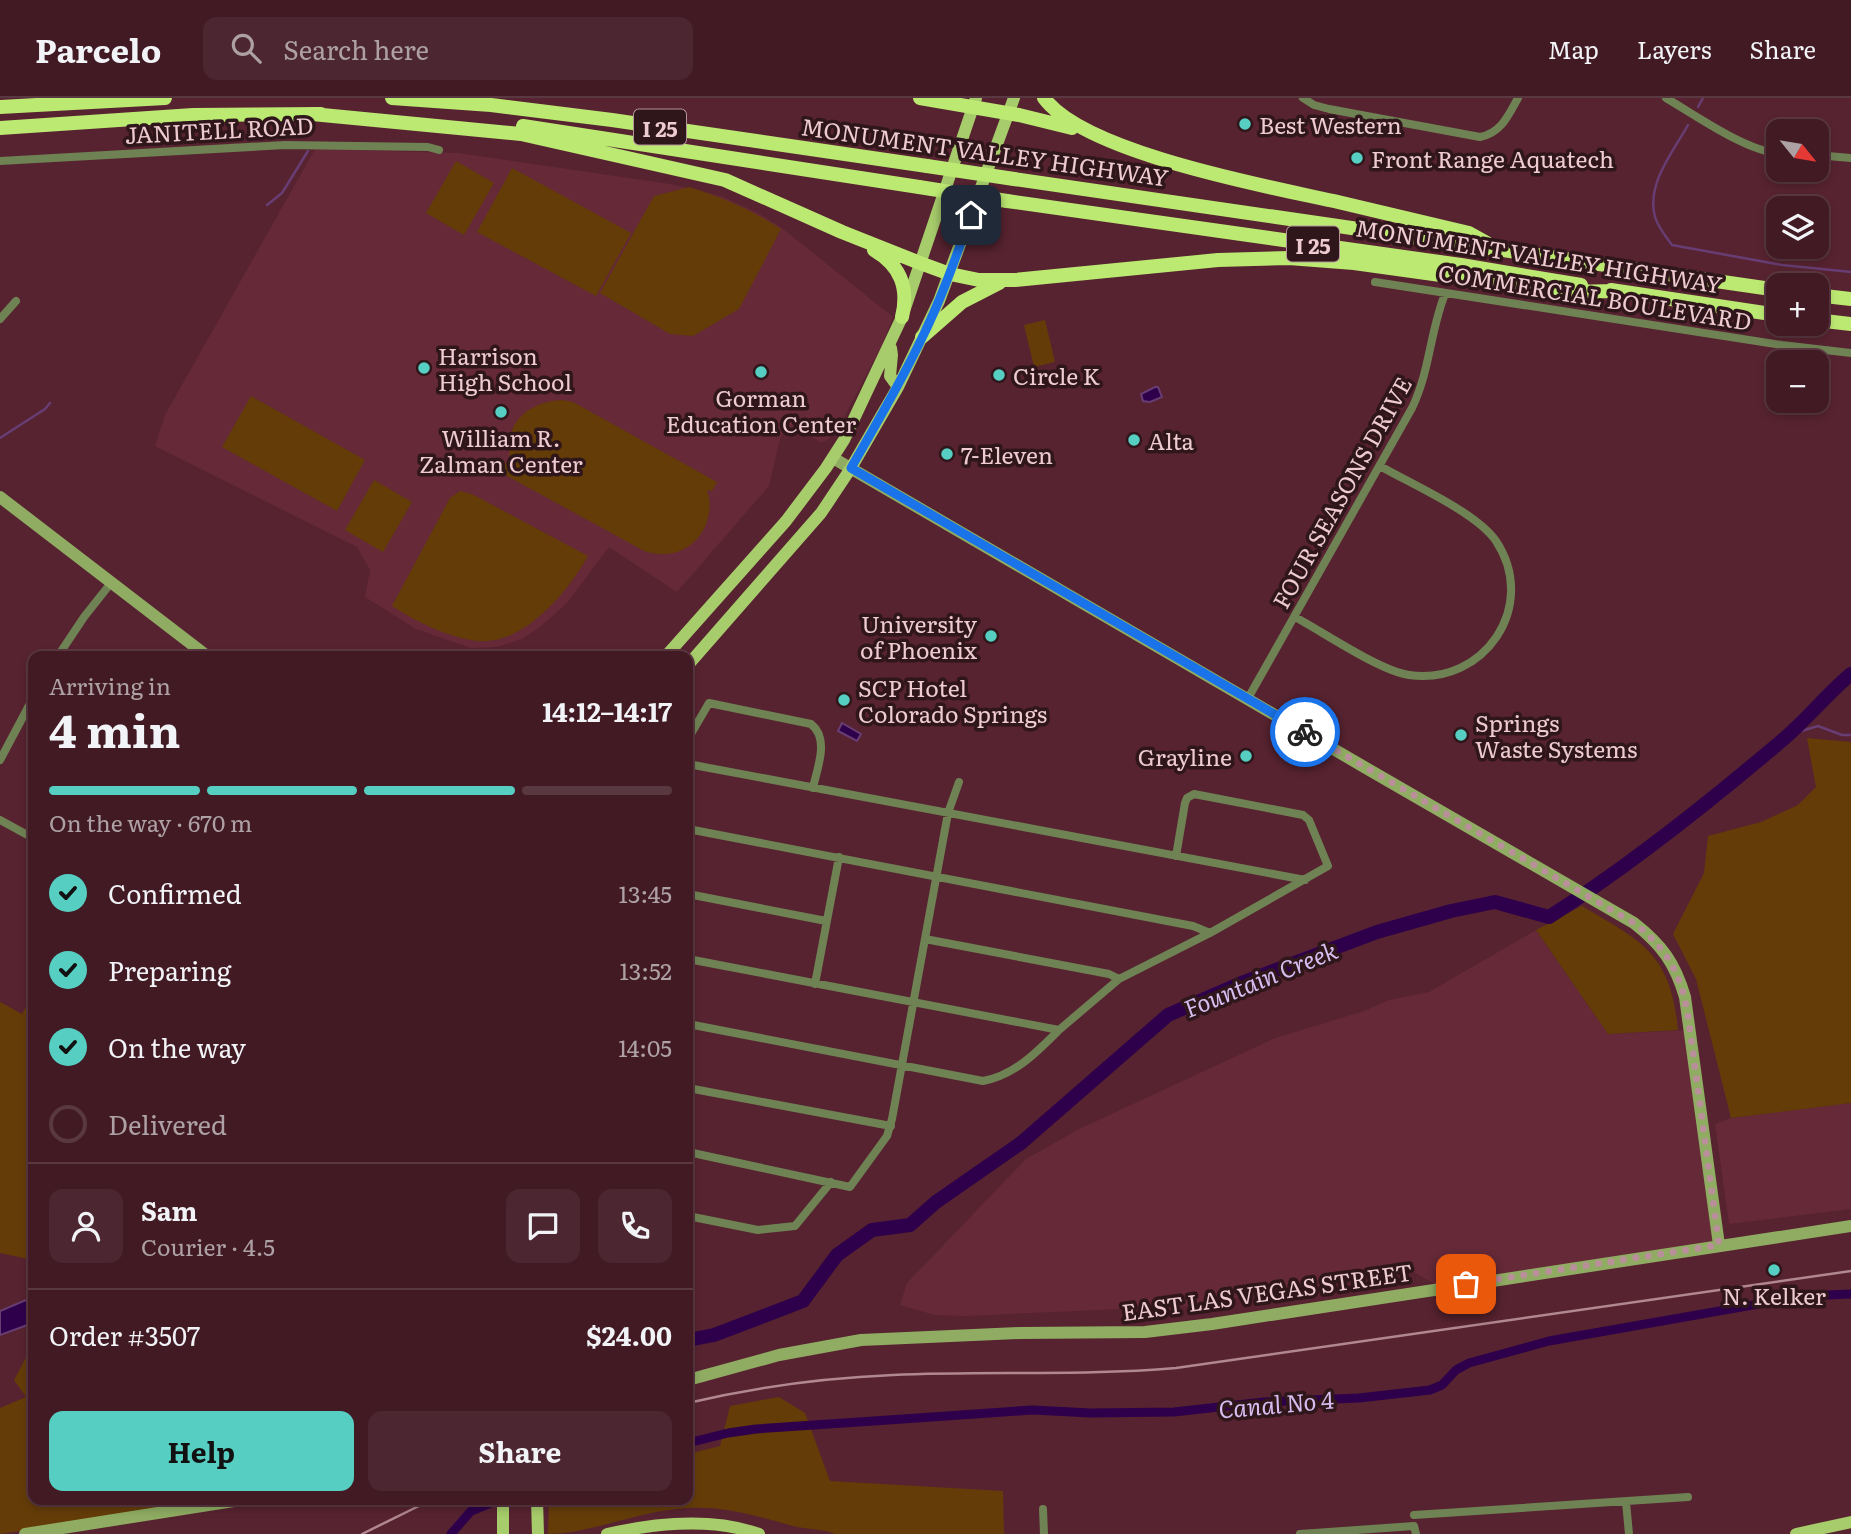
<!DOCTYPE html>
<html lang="en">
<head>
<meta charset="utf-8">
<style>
	body { margin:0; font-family:Literata,serif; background:#4c2731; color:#f1f3f6; height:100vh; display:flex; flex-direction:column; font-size:26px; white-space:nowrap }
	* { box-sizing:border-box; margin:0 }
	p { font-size:23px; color:#aea1a6 }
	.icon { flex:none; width:38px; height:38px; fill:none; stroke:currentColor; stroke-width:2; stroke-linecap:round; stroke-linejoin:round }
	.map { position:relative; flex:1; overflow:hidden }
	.details { position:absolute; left:28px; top:553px; width:665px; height:854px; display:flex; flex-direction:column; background:#411a24; border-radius:14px; box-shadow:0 4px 10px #0003,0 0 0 2px #5a3841 }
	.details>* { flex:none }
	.needle { width:46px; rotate:120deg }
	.tools { position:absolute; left:1766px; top:21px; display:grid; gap:14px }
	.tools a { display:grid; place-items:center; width:63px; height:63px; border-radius:14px; background:#411a24; box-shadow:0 4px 10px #0003,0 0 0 2px #5a3841; font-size:35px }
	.pin { position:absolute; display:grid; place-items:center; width:60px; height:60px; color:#fff; margin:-30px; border-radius:14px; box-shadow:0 4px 10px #0006 }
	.courier { position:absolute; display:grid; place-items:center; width:70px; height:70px; margin:-35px; border:5px solid #1a73e8; border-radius:50%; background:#fff; color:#222; box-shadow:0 2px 9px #0007 }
	.summary em { font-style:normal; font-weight:700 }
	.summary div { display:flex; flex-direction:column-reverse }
	.summary { display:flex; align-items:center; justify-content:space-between; height:119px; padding:0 21px }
	h1 { font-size:46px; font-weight:700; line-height:52px }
	.bar { display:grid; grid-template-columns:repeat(4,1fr); gap:10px 7px; align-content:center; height:84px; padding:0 21px }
	.bar i { height:9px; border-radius:5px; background:#5a3841 }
	.bar .on { background:#57cec2 }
	.bar p { grid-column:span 4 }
	.line { display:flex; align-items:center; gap:18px; padding:0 21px; border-top:2px solid #5a3841 }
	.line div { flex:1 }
	.round { display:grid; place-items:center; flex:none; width:74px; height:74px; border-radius:14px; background:#4c2731 }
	ol { padding:0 21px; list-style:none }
	li { display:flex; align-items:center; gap:21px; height:77px }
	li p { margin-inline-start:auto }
	li .icon { padding:7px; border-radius:50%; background:#57cec2; color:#111; stroke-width:4 }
	li:last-child { color:#aea1a6 }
	li i { width:38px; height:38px; border:4px solid #5a3841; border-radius:50% }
	.cta { display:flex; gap:14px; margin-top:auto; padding:14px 21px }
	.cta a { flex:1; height:80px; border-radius:14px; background:#57cec2; color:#111; font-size:28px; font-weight:700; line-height:80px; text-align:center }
	.cta a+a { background:#4c2731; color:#f1f3f6 }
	header { display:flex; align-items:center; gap:42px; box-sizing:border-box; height:98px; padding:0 35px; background:#411a24; border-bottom:2px solid #5a3841 }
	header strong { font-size:33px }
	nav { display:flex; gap:38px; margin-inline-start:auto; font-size:24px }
	.search { width:490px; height:63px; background:#4c2731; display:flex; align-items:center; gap:18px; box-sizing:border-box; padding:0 24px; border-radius:14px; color:#aea1a6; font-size:26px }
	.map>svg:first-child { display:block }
	.built { fill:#652938 }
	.green { fill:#643c08 }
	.water { fill:#2e004b; stroke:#683d73; stroke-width:2 }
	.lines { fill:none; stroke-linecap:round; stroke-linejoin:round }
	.stream { stroke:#683d73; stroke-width:2.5 }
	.canal { stroke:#2e004b; stroke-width:9 }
	.river { stroke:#2e004b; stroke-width:14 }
	.street { stroke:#6f8254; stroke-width:8 }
	.secondary { stroke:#8fac62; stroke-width:12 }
	.primary { stroke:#a7cc6b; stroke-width:12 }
	.highway { stroke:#bce972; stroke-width:14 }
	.rail { stroke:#b18790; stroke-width:2.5 }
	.highway-bridge { stroke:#bce972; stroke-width:14 }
	.done { stroke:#b99099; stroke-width:7; stroke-dasharray:0 12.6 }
	.route { stroke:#1a73e8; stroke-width:9 }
	.poi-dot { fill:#57cec2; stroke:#2e161b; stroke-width:2.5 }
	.labels { text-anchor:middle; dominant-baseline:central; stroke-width:7; stroke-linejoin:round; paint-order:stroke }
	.shield { fill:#2e161b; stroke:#b4959a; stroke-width:2 }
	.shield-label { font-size:21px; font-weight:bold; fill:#eecbd1 }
	.poi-label { font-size:23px; fill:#eecbd1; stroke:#2e161b; text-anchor:start }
	.street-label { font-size:23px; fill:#eecbd1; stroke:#2e161b }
	.water-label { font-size:24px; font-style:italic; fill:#d5bdf0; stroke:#2e161b }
</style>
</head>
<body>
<header>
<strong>Parcelo</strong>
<div class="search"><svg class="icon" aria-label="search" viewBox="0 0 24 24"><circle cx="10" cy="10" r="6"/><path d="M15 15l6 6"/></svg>Search here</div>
<nav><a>Map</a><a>Layers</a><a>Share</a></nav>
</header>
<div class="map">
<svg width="1851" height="1436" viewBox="0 0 1851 1436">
	<rect width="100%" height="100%" fill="#572330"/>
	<path class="built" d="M315,51L458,55L670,86L721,98L758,115L782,130L893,219L882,247L836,335L826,343L821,344L788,328L780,341L769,388L677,494L609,449L567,505L540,529L522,541L497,549L471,550L416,531L365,499L370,472L357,449L155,348L165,317Z
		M1536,832L1608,936L1690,932L1719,1147L1441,1190L1412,1173L1185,1208L966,1218L934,1217L900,1207L907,1185L1026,1061L1079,1031L1275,940L1364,913L1389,902L1429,894Z
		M1851,1005V1111L1729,1126L1715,1026L1731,1020Z"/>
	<path class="green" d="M456,63L494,85L464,137L426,115Z
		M512,70L631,135L596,198L477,134Z
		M689,89C722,99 752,112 781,131L739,211L693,238L670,236L600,195L654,98Z
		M1045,222L1055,264L1034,269L1024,227Z
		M251,298L365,362L337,413L222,349Z
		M562,302L573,304L717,384L712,393L707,392C716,418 701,448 674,455C664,457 655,456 646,454L500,374L507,363L511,364C502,327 526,304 562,302Z
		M374,382L412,404L383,454L345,432Z
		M460,393L472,396L588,458C568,494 523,548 477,543C447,539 417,524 392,508L450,400Z
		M1807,640L1851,644V1005L1731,1020L1696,881L1673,836L1704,775L1708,738L1761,724L1798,707L1816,689Z
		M1582,808C1643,844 1671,856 1678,932L1608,936L1536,832Z
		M33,896V1162L0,1155V904L22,916Z
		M33,1253V1402H237L0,1436V1310L26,1299L14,1282L28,1256Z
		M779,1299L805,1315L830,1383L1003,1393L1004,1436H835C822,1430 807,1432 793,1428C752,1417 720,1406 676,1411C635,1415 587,1436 548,1436L549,1402H688V1356L720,1348L730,1308Z"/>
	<path class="water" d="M1155,289H1158L1162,299L1150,304L1143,303L1141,296Z
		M842,625L861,636L857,643L838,633Z
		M33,1199V1225L0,1237V1213Z"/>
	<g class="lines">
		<path class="stream" d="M1698,9L1703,0
			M1688,27C1673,54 1646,86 1655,119C1658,129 1666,139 1672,147L1782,167L1851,174
			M267,107L282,95L308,53
			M0,340L45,311L50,305
			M1788,637L1818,628L1842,637H1851"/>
		<path class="canal" d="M688,1345L728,1335L756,1331L903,1321L1032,1312L1091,1315L1174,1314L1264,1304L1359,1300L1430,1292L1442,1287L1456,1272L1469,1265L1549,1243L1804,1198L1851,1196
			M451,1436L471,1413L498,1402"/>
		<path class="river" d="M688,1242L714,1237L803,1203L837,1157L872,1132L910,1127L936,1104L1021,1045L1168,917L1244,884L1377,834L1451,813L1495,804L1549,819C1631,767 1712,702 1786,639C1809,619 1828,595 1851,576"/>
		<path class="street" d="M1303,0L1314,7L1329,11L1480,39C1501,35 1508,18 1518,0
			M1666,0C1695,17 1746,53 1778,55
			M1816,57L1851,60
			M0,63L285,47L428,49L439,52
			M1375,184L1782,247L1851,255
			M0,221L16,203
			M1295,519C1323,534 1380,573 1409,577C1484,588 1539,508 1496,443C1476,414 1411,386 1380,368
			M58,558L84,519L111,485
			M1247,602L1412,310C1430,273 1430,233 1445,196
			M688,641L709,605L811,626C830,641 817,670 813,690
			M0,662L33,600
			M688,666L1305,782
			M0,722L33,740
			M688,731L1193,828L1210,835
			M688,796L826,823
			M925,841L1109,876L1119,881
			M688,861L1059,932L1119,881L1210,835L1328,768L1309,722L1303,717L1194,696L1187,700L1185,705L1176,758
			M815,886L839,759
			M688,926L983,983C1015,977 1037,954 1059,932
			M688,990L891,1028
			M688,1054L850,1089L887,1038L892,1021L948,715L959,684
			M688,1118L758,1132L795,1128L831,1084
			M1626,1404L1629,1436
			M1043,1411L1044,1436
			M1414,1417L1688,1399
			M1300,1436L1414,1428L1416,1436"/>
		<path class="secondary" d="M833,360C1099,517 1367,670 1634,825C1662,847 1675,865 1685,899L1719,1147
			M0,399L207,558
			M688,1282L779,1257L861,1242L1020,1235L1145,1234L1212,1226L1851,1128
			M25,1436L240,1402"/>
		<path class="primary" d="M891,250L892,257L890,278L898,289
			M666,558L786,423L826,370L844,342L902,219L976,0
			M688,567L821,415L851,370L898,289L939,203L1014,0
			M503,1402V1436
			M537,1402L538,1436
			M607,1436C656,1425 711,1419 759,1436
			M1796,1436L1851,1424"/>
		<path class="highway" d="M392,0L491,7L612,22L927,68
			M920,0L1019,17L1072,30
			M1044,0C1084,55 1270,89 1338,104C1382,114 1425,125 1469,135L1487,145
			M0,9L165,0
			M312,16L521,36L725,82L842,134L920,165L950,176L979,182H1015L1218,162L1289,160L1354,165L1563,194L1618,193
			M523,28L919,89
			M0,30L193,17L321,16
			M1014,81L1778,192
			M1007,103L1461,167L1581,187
			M874,152C901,168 909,190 902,219
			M1611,192L1778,217
			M1816,197L1851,201
			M1816,222L1851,226
			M922,239L962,204L999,185"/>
		<path class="rail" d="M688,1305C755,1289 824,1280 893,1277C988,1273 1082,1278 1176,1270L1851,1173
			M362,1436L431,1402"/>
		<path class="highway-bridge" d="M927,68L1014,81
			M919,89L1007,103"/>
	</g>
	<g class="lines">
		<path class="done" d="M1305,634L1634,825C1668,852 1680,874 1688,917L1719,1147L1466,1186"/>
		<path class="route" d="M971,117C956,159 941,202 921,242C900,286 875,328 851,370L1305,634"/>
	</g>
	<g class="poi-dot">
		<circle cx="1245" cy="26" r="7"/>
		<circle cx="1357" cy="60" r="7"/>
		<circle cx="424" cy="270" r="7"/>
		<circle cx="761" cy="274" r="7"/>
		<circle cx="999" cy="277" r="7"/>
		<circle cx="501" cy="314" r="7"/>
		<circle cx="1134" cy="342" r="7"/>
		<circle cx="947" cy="356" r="7"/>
		<circle cx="991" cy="538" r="7"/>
		<circle cx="844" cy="602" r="7"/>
		<circle cx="1461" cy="637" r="7"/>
		<circle cx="1246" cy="658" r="7"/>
		<circle cx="1774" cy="1172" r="7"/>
	</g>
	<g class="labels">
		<g class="shield">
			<rect x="634" y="11.5" width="52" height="35" rx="5"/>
			<rect x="1287" y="128.5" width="52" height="35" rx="5"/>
		</g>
		<g class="shield-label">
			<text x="660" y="29">I 25</text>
			<text x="1313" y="146">I 25</text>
		</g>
		<g class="poi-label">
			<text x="1259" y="26">Best Western</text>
			<text x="1371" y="60">Front Range Aquatech</text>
			<text x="438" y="257">Harrison<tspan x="438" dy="26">High School</tspan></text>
			<text x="1013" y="277">Circle K</text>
			<text x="761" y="299" text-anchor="middle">Gorman<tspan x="761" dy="26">Education Center</tspan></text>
			<text x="501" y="339" text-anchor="middle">William R.<tspan x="501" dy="26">Zalman Center</tspan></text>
			<text x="1148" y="342">Alta</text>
			<text x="961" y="356">7-Eleven</text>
			<text x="977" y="525" text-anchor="end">University<tspan x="977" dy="26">of Phoenix</tspan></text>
			<text x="858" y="589">SCP Hotel<tspan x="858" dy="26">Colorado Springs</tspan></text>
			<text x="1475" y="624">Springs<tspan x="1475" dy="26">Waste Systems</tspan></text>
			<text x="1232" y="658" text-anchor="end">Grayline</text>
			<text x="1774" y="1197" text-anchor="middle">N. Kelker</text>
		</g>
		<g class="street-label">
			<text transform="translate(219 31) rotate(-3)">JANITELL ROAD</text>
			<text transform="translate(985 53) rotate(8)">MONUMENT VALLEY HIGHWAY</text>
			<text transform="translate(1539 157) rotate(9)">MONUMENT VALLEY HIGHWAY</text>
			<text transform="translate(1595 198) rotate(9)">COMMERCIAL BOULEVARD</text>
			<text transform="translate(1341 394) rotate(-61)">FOUR SEASONS DRIVE</text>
			<text transform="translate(1267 1193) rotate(-8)">EAST LAS VEGAS STREET</text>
		</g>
		<g class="water-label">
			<text transform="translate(1260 880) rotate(-22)">Fountain Creek</text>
			<text transform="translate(1276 1305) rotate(-5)">Canal No 4</text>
		</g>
	</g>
</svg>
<div class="tools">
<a><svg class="needle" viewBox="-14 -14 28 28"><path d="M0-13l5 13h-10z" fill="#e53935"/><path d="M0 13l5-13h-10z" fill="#aea1a6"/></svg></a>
<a><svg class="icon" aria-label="layers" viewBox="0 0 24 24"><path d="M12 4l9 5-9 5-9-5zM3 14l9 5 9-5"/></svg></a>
<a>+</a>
<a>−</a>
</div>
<div class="pin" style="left:1466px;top:1186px;background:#ea580c"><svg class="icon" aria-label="bag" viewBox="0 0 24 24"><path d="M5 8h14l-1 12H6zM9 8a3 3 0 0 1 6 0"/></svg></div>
<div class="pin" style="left:971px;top:117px;background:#1f2937"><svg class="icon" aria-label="home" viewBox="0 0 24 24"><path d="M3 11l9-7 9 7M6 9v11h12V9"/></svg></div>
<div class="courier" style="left:1305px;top:634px"><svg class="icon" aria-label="bike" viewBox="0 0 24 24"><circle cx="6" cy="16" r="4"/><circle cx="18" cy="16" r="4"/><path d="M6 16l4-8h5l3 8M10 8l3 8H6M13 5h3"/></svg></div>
<section class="details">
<div class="summary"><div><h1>4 min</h1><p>Arriving in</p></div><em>14:12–14:17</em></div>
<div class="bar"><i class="on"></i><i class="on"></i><i class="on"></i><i></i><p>On the way · 670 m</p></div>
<ol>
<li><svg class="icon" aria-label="check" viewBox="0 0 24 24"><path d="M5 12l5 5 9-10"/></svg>Confirmed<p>13:45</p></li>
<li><svg class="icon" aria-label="check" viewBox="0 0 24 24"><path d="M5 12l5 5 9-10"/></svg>Preparing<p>13:52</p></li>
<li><svg class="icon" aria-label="check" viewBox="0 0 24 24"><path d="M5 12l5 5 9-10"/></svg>On the way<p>14:05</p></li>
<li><i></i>Delivered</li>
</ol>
<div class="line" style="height:126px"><a class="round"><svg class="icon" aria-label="person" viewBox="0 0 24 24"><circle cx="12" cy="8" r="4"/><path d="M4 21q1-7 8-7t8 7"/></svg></a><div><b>Sam</b><p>Courier · 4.5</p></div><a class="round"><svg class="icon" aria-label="chat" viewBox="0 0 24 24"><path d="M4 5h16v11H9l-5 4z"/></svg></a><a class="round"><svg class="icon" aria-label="phone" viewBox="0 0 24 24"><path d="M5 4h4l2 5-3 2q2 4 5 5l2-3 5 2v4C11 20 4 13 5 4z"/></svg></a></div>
<div class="line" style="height:91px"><div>Order #3507</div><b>$24.00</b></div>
<div class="cta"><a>Help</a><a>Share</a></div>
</section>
</div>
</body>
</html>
